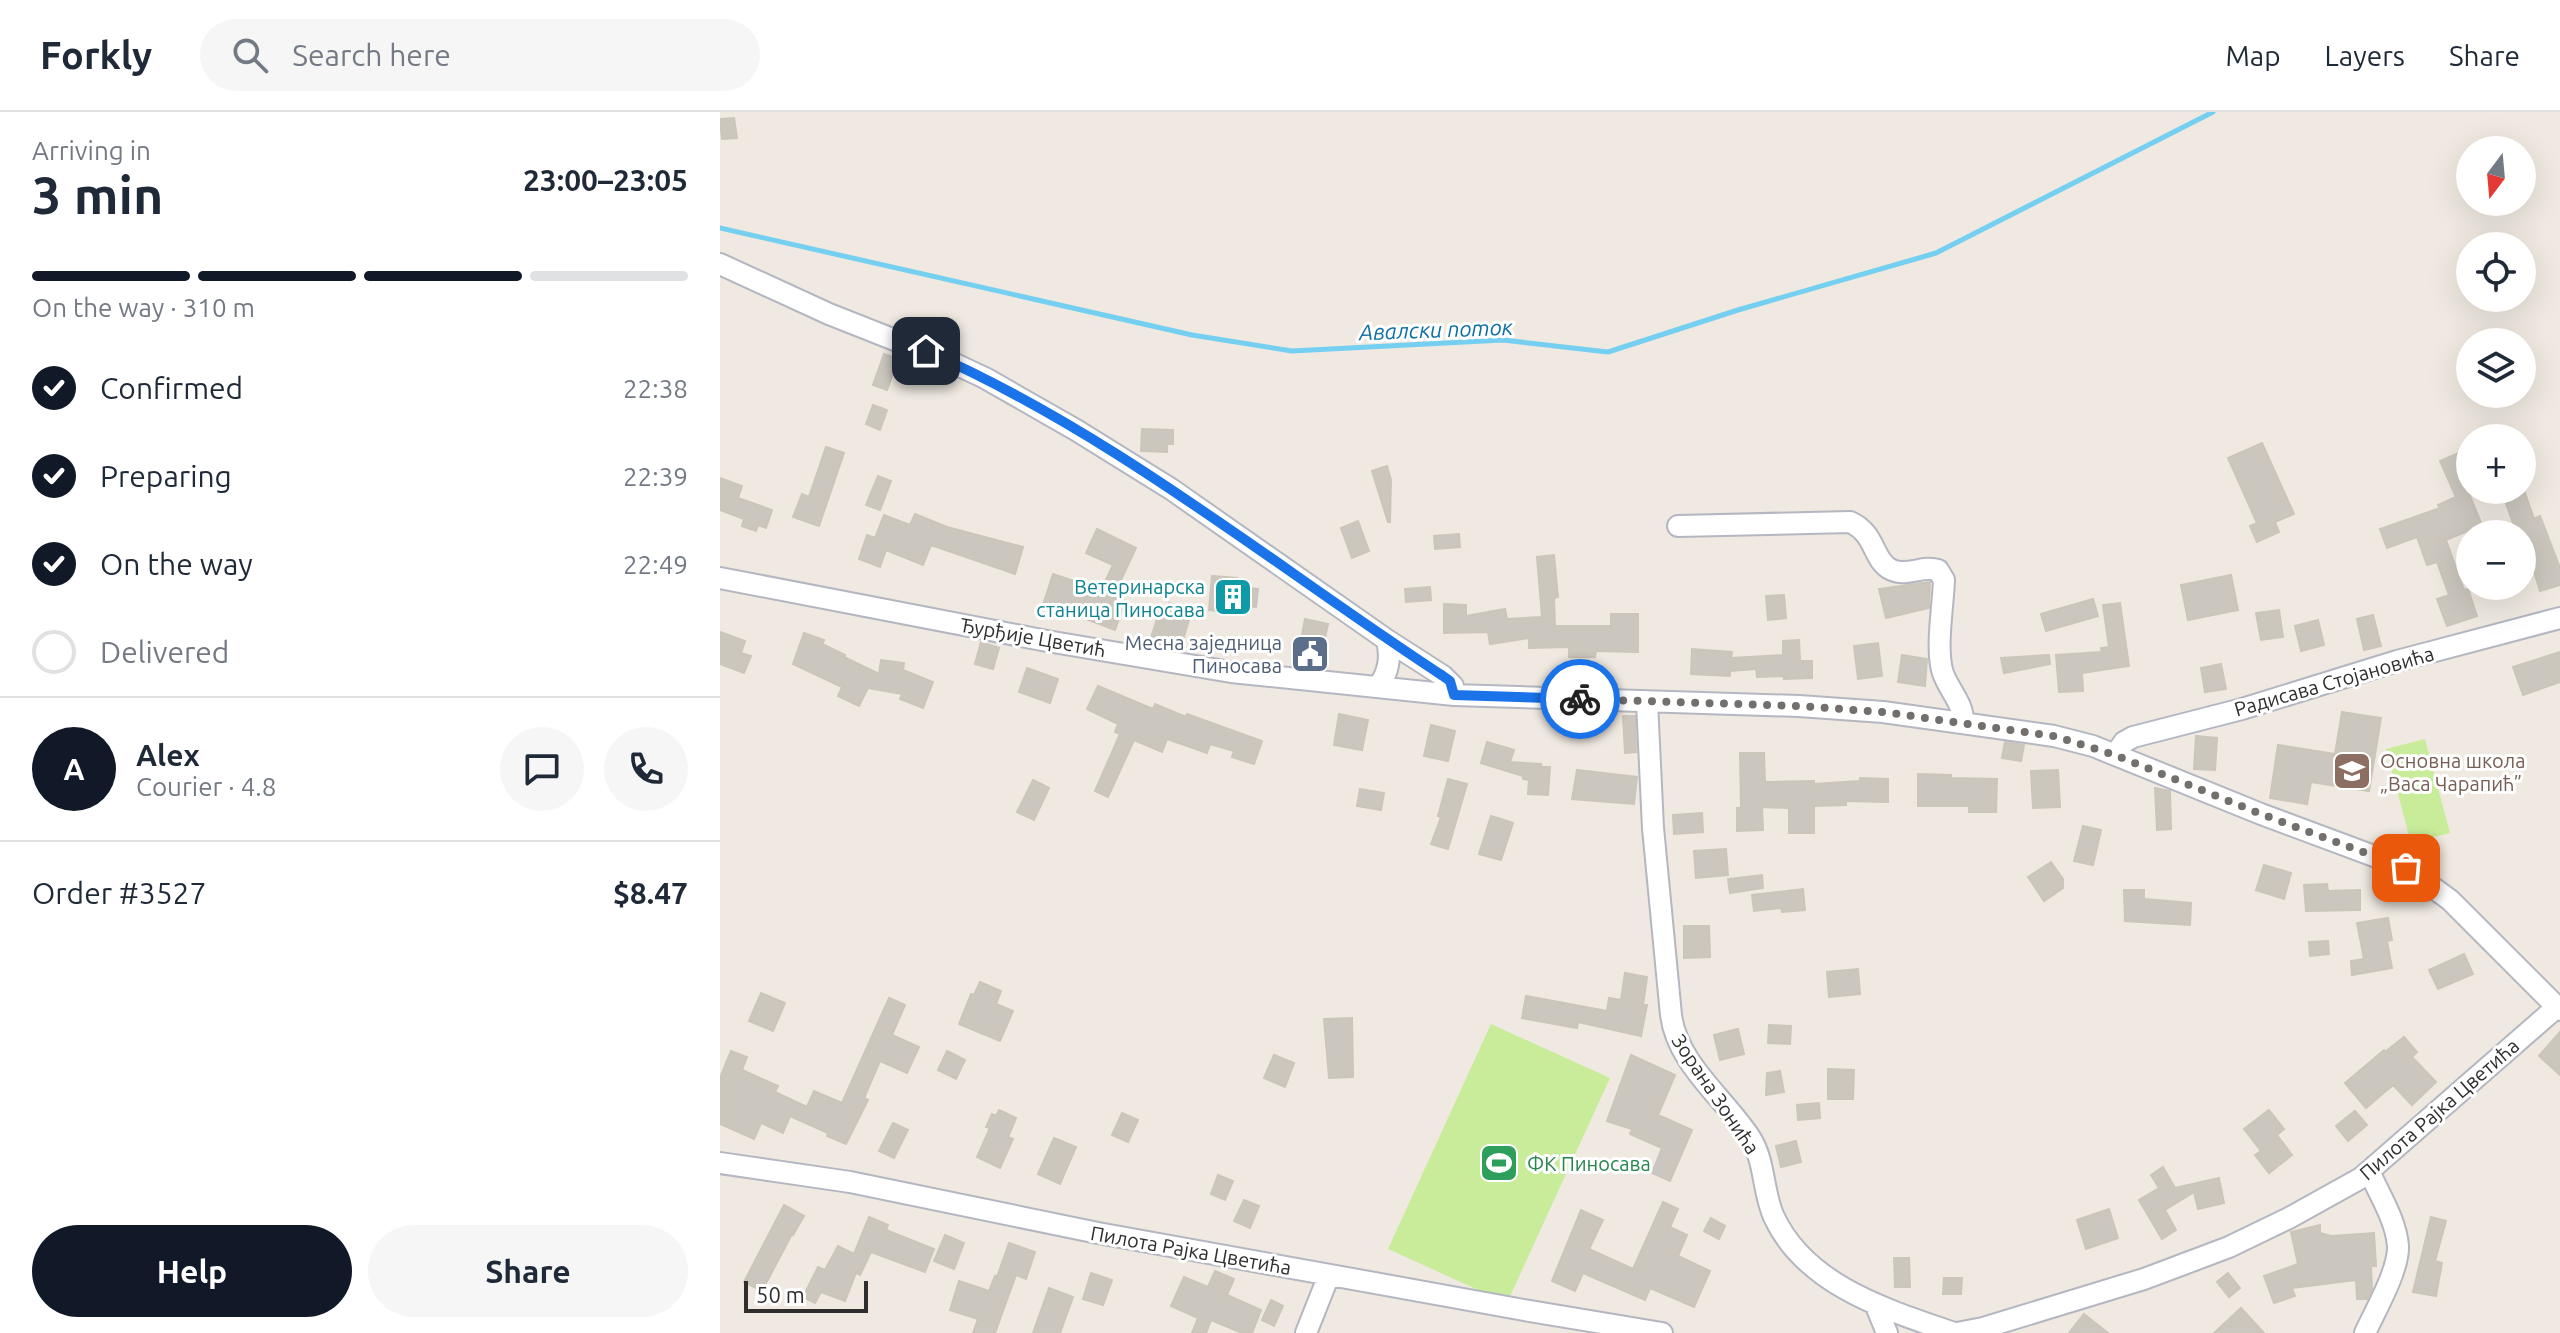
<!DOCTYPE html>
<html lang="en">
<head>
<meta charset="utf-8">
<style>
	body { margin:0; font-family:Ubuntu,sans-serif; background:#f6f6f7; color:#1f2937; height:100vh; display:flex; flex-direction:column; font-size:30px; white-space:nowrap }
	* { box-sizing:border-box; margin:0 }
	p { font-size:26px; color:#747a83 }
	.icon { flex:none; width:44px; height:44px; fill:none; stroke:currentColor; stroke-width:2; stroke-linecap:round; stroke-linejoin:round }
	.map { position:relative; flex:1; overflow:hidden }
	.panel { display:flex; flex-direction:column; background:#fff; width:720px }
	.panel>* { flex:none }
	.needle { width:52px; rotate:196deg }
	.fabs { position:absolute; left:1736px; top:24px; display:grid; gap:16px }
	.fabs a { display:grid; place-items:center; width:80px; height:80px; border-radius:50%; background:#fff; box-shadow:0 8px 32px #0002; font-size:40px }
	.scale { position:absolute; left:24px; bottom:20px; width:124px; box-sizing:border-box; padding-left:8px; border:4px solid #2e2e2e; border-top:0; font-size:22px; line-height:28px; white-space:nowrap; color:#2e2e2e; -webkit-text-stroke:6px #fff; paint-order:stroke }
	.pin { position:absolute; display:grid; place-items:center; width:68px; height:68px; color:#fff; margin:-34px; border-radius:16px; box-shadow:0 4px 12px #0006 }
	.courier { position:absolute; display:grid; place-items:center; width:80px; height:80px; margin:-40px; border:6px solid #1a73e8; border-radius:50%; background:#fff; color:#222; box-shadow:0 2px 10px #0007 }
	.head em { font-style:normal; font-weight:700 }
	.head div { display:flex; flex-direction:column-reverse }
	.head { display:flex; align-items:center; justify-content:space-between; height:136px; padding:0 32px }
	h1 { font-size:52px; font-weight:700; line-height:60px }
	.bar { display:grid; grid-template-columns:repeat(4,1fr); gap:12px 8px; align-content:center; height:96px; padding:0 32px }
	.bar i { height:10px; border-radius:6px; background:#e0e1e3 }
	.bar .on { background:#111827 }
	.bar p { grid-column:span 4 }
	.line { display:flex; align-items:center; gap:20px; padding:0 32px; border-top:2px solid #e0e1e3 }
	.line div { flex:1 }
	.round { display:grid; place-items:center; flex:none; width:84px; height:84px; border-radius:42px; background:#f6f6f7 }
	ol { padding:0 32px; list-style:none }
	li { display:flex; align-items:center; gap:24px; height:88px }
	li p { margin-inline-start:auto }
	li .icon { padding:8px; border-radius:50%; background:#111827; color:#fff; stroke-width:4 }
	li:last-child { color:#747a83 }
	li i { width:44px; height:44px; border:4px solid #e0e1e3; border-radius:50% }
	.button { display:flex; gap:16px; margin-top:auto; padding:16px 32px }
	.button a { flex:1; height:92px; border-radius:48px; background:#111827; color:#fff; font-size:32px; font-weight:700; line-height:92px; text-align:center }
	.button a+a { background:#f6f6f7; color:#1f2937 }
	header { display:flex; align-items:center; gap:48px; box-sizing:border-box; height:112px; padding:0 40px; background:#fff; border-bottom:2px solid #e0e1e3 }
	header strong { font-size:38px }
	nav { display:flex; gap:44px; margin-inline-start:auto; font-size:28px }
	.search { width:560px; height:72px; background:#f6f6f7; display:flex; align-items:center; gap:20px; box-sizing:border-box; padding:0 28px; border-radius:44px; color:#747a83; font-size:30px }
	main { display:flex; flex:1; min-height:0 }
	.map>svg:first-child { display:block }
	.pitch { fill:#c9ec9a }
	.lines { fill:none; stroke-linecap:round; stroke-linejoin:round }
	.stream { stroke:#75cff0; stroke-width:5 }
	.building { fill:#cbc7bf; stroke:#cbc5ba; stroke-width:2 }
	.minor-casing { stroke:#b4b7c1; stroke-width:24 }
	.minor { stroke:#fff; stroke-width:20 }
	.done { stroke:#726f6d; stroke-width:8; stroke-dasharray:0 14.4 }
	.route { stroke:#1a73e8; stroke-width:10 }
	.labels { text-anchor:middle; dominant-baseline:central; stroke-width:6; stroke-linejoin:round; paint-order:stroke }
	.culture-label { font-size:20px; fill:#0d838f; stroke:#fff; text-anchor:end }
	.street-label { font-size:20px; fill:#2e2e2e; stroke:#fff }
	.service-label { font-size:20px; fill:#4e5e75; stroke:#fff; text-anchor:end }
	.education-label { font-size:20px; fill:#785e54; stroke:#fff; text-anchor:start }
	.leisure-label { font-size:20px; fill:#27864d; stroke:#fff; text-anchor:start }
	.water-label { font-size:22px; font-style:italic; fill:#0d6fa3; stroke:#fff }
</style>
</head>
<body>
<header>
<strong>Forkly</strong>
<div class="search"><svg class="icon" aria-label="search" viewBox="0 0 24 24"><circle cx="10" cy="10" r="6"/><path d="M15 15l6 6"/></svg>Search here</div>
<nav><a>Map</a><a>Layers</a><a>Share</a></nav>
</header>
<main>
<section class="panel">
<div class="head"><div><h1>3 min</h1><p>Arriving in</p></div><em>23:00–23:05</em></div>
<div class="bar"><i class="on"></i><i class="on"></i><i class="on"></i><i></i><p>On the way · 310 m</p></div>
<ol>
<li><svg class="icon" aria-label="check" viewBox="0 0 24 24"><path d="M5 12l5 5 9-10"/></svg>Confirmed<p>22:38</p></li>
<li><svg class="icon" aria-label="check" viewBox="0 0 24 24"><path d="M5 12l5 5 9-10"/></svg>Preparing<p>22:39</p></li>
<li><svg class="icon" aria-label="check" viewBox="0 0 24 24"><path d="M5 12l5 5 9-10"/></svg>On the way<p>22:49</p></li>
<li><i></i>Delivered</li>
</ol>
<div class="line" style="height:144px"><b class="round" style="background:#111827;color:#fff">A</b><div><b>Alex</b><p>Courier · 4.8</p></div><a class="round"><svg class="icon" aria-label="chat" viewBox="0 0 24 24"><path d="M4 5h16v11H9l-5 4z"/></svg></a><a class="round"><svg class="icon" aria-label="phone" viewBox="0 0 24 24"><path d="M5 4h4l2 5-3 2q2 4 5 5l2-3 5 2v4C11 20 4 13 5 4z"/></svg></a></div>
<div class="line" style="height:104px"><div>Order #3527</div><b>$8.47</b></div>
<div class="button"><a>Help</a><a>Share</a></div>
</section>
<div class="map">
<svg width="1840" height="1221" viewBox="0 0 1840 1221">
	<rect width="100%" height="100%" fill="#efe9e1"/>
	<path class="pitch" d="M1705,627L1730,721L1691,731L1666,637Z
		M771,912L890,966L787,1191L668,1137Z"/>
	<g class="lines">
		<path class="stream" d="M0,116L472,223L572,239L783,228L888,240L1018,198L1216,141L1493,0"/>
	</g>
	<path class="building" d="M14,6L17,26L2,27L0,7Z
		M164,242L178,247L167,278L153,273Z
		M153,293L167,298L160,318L146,312Z
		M422,317L453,318V332H447V340L421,339Z
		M1542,331L1574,402L1555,410L1559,420L1537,430L1530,414L1537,411L1508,346Z
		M106,335L124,341L99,414L73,405L82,382L89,385Z
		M1750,336V364L1743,367L1762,413L1726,428L1744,478L1748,477L1757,504L1727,514L1717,487L1729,483L1717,450L1707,453L1697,425L1667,436L1660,417L1720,396L1718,393L1736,385L1720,349Z
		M667,354L671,368L670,410H668L652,359Z
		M158,364L171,369L160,398L146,393Z
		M0,366L22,374L18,386L52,398L46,416L38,413L36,419L22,414L24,407L0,398Z
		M1781,378H1804L1814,407L1820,404L1840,456V473L1820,479L1807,436L1802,438V422H1797Z
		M195,402L227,415L303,435L295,462L211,433L203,453L166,438L160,455L139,447L147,423L155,426L164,403L190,413Z
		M638,409L649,439L632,446L621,416Z
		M377,417L416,436L393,485L405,489L395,518L350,501L349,504L322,496L333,462L381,478L393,453L366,441Z
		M739,422L740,435L715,437L714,424Z
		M834,443L838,485L834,486L835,514H891V502H918V540L876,539L875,545H849V535L809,536V526L770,532L768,520L724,521V492L746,493V504L785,497L787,507L822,505L817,445Z
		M1511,463L1518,498L1468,508L1461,473Z
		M492,464L517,466L516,475L538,477L536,495L527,494V502L489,498Z
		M1210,470L1209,496L1166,506L1159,477Z
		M710,475L711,488L686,490L685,477Z
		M1064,483L1066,506L1048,508L1046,484Z
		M1373,487L1378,504L1326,519L1321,502Z
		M449,491L472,498L460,538L430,529L440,497L446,499Z
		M1400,491L1409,554L1362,561L1363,579L1339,580L1336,543L1382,540L1381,536L1389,535L1383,493Z
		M1559,498L1563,525L1541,528L1536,501Z
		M1653,503L1661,534L1644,538L1637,507Z
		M585,507L608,512L600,548L578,543Z
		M1598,508L1604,533L1581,539L1575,514Z
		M0,520L25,529L21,541L31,544L24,561L0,552Z
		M84,521L104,528L102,532L125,543L124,545L159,562L161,548L184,551L183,558L213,570L203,596L180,587L182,582L148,576L139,594L118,584L122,575L73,552Z
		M1079,528L1080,549H1092V566L1064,567V564L1037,565L1036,557L1010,559V564L971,562L972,537L1012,540L1011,546L1063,543V529Z
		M261,530L279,536L273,557L255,552Z
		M1158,531L1162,564L1138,567L1134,534Z
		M1840,540V570L1803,583L1793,555Z
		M1182,543L1207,547L1205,574L1178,570Z
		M1329,543L1330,552L1284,561L1281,546Z
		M1501,552L1506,577L1485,580L1481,556Z
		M307,556L338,567L330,591L299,580Z
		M378,574L433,597L435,592L466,605L467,602L542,629L534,652L512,645L514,639L490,632L487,641L447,627L442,640L414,628L388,685L375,679L400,622L395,620L398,612L367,597Z
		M1622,600L1661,606L1649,679L1591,670L1587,692L1550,686L1558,633L1615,642Z
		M619,602L648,608L642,638L614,633Z
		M903,604H915L916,640L905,641Z
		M711,613L735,619L728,649L704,644Z
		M1476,624L1497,626L1495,658L1474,657Z
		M767,630L794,638L790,650L821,652V655H830L828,683L808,682L809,668L803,667V664L761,651Z
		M1285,630L1304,633L1301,649L1282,646Z
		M1020,641H1044L1045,670L1094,669V672L1140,669V666L1168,667V690L1126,689V693L1094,694V721H1069V696L1042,695L1043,718L1017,719V696H1021Z
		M857,658L917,665L914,692L852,687Z
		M1338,658L1340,695L1313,696L1311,659Z
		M1198,662L1231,663V666L1277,667L1276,700H1249V694H1198Z
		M728,667L747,672L728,737L711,732L721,705L718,704Z
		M313,668L329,676L314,708L297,700Z
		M1435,676L1450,679L1451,717L1437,718Z
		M640,677L664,681L661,698L637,694Z
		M982,701L983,720L954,722L953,703Z
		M771,704L793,711L781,748L759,742Z
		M1363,714L1381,718L1373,753L1354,749Z
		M1006,737L1008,763L976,766L974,739Z
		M1331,750L1343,767V776L1324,789L1308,765Z
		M1544,753L1571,761L1564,787L1536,778Z
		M1042,763L1043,776L1010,781L1008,767Z
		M1607,772L1608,779L1640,778V798L1586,799L1584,773Z
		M1083,777L1085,798L1062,800L1061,796L1034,799L1032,783Z
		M1404,778H1424V787L1471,791L1470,813L1405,809Z
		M1668,806L1672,828L1667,829L1672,856L1632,863L1631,849L1644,847L1637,811Z
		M964,814H989L990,845L964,846Z
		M1608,829L1609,842L1590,844L1589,830Z
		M1744,842L1753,862L1718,877L1709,858Z
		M1138,857L1140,882L1109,885L1107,860Z
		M905,861L927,865L923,893H927L921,924L858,910L857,916L802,906L806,884L887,899L889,886L901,888Z
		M260,870L281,879L276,892L293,899L280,929L239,912L251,882L254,883Z
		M41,881L65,891L53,919L29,909Z
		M169,886L185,893L172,923L199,935L187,961L160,949L144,986L148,988L126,1032L107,1024L108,1021L70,1004L63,1021L41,1011L34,1027L0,1012V966L11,939L27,945L22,958L58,974L55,980L87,995L94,979L122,991Z
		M632,906L633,965L609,966L604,907Z
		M1049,913L1071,914L1070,932L1048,931Z
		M1018,917L1024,942L1000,948L994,923Z
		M1840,920V963L1819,944Z
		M1684,925L1697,940L1692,945L1716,970L1692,993L1673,973L1646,996L1625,971L1664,938L1665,940Z
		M227,939L245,948L236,967L218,958Z
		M554,943L574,951L565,975L544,966Z
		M911,943L955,963L938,1003L972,1018L950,1069L932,1061L942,1036L910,1022L912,1017L887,1009Z
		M1108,957L1134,958L1133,987H1108Z
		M1060,959L1064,980L1046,983L1047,961Z
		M1099,991L1100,1006L1078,1008L1077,993Z
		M279,998L296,1006L288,1025L293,1027L280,1056L257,1045L270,1016L266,1015L272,1002L276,1004Z
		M1549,998L1564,1017L1557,1023L1572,1043L1549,1061L1535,1043L1541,1039L1524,1017Z
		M1635,999L1647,1013L1628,1029L1616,1014Z
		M402,1001L418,1008L408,1030L392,1023Z
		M173,1011L188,1018L174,1046L159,1039Z
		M334,1026L356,1035L340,1072L318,1062Z
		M1076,1029L1081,1050L1061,1055L1056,1034Z
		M1443,1055L1455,1076L1499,1066L1504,1091L1478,1097L1474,1080L1445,1098L1456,1118L1442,1127L1419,1088L1439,1076L1431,1063Z
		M498,1063L513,1069L505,1088L491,1082Z
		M524,1088L539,1094L530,1116L514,1109Z
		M943,1090L958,1097L950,1115L967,1123L958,1144L990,1159L974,1195L930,1176L925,1188L863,1161L855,1179L832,1169L861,1098L883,1108L869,1137L913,1157Z
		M64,1093L84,1104L73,1123L72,1122L42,1179L24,1170Z
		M1389,1097L1398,1126L1366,1137L1357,1108Z
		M149,1105L168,1113L166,1118L214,1137L205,1160L151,1140L140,1163L136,1161L125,1189L101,1180L95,1191L83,1185L98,1155L105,1158L118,1134L134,1142Z
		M1711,1105L1726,1109L1715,1149L1722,1151L1716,1184L1693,1180Z
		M991,1106L1005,1114L999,1127L984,1119Z
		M1600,1113V1121L1611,1124L1654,1121L1656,1154H1651L1652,1177L1647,1187H1637L1636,1168L1572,1176L1575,1184L1554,1191L1544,1164L1578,1152L1571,1120Z
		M225,1123L244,1131L234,1157L214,1149Z
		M289,1131L315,1140L306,1167L296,1163L275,1221H253L258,1207L230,1198L239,1169L269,1179L275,1164L277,1165Z
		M1174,1146H1189L1190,1175H1175Z
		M495,1159L514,1167L507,1183L541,1198L532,1221H522L491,1208L486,1221H472L478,1206L451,1194L464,1165L488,1175Z
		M371,1161L392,1168L383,1193L363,1187Z
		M1508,1161L1520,1176L1509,1185L1497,1170Z
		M1224,1166H1242L1241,1182H1223Z
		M329,1176L353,1185L340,1221H313Z
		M551,1188L563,1194L554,1214L542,1208Z
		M1521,1196L1544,1221H1494Z
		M1364,1202L1388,1221H1349Z"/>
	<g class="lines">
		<g class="minor-casing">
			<path id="minor" d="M0,152L109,202L233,251L265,266L356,318L451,377L667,528L723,564L733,574L734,583
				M958,414L1130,410C1157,422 1152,449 1172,458C1187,465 1203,453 1218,458L1224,468C1223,495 1216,533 1222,558C1227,577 1244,590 1243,611
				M0,466L327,529L511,560L734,583L1079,594L1163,600L1334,624L1373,634L1541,702L1686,756L1730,788L1840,898
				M658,575C669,560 671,546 667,528
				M927,590L933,716L951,903C957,951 1003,985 1029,1024C1046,1049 1042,1079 1054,1105C1086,1174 1168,1198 1234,1221
				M1395,643L1404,630L1413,625L1522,597L1677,549L1840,506
				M0,1051L130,1070L378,1121L804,1198L942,1221
				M1156,1194L1167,1221
				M586,1221L609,1163
				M1237,1221L1263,1216L1424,1167L1509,1135L1569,1106L1641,1066L1837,895
				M1645,1221C1655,1199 1679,1158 1678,1134C1676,1108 1659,1082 1649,1059"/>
		</g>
		<use href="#minor" class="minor"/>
	</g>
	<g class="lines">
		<path class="done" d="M860,587L1079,594L1163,600L1334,624L1395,643L1541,702L1686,756"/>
		<path class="route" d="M206,239C393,321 553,453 723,564L730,569L734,583L860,587"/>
	</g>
	<defs>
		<g id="building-square" transform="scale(2)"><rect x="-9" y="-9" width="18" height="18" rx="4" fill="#0f9aa8" stroke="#fff"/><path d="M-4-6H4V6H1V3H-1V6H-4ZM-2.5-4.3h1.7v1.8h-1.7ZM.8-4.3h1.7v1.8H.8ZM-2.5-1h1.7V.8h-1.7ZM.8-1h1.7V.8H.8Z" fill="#fff"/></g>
		<g id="civic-square" transform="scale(2)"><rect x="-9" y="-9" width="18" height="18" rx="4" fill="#5c6f8a" stroke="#fff"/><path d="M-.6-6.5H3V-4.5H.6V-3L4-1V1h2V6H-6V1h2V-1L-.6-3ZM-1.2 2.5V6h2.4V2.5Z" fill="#fff"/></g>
		<g id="school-square" transform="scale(2)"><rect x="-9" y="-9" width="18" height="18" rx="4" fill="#8d6e63" stroke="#fff"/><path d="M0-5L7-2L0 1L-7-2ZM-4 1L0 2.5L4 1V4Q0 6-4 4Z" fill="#fff"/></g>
		<g id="stadium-square" transform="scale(2)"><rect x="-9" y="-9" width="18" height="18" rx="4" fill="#2e9e5b" stroke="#fff"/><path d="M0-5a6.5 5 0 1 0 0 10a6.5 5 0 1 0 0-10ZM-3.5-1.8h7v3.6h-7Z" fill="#fff"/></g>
	</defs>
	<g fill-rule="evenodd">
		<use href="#building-square" x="513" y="485"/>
		<use href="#civic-square" x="590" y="542"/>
		<use href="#school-square" x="1632" y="659"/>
		<use href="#stadium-square" x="779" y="1051"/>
	</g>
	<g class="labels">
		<g class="culture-label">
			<text x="485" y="474">Ветеринарска<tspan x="485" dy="23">станица Пиносава</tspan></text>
		</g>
		<g class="street-label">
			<text transform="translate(313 525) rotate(10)">Ђурђије Цветић</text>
			<text transform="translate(1614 569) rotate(-16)">Радисава Стојановића</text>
			<text transform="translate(996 982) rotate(56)">Зорана Зонића</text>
			<text transform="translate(1719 997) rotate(-41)">Пилота Рајка Цветића</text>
			<text transform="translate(471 1138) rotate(10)">Пилота Рајка Цветића</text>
		</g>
		<g class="service-label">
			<text x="562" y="530">Месна заједница<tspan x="562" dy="23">Пиносава</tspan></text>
		</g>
		<g class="education-label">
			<text x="1660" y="648">Основна школа<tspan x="1660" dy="23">„Васа Чарапић”</tspan></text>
		</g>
		<g class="leisure-label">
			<text x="807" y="1051">ФК Пиносава</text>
		</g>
		<g class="water-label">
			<text transform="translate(716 217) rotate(-2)">Авалски поток</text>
		</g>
	</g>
</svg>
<div class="fabs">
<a><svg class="needle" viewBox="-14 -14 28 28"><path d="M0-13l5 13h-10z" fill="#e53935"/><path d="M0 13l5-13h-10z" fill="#747a83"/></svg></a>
<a><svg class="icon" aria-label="locate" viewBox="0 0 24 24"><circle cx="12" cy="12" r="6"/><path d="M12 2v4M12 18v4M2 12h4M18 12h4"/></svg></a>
<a><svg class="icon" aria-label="layers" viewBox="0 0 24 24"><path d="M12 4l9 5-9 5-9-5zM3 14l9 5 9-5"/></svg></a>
<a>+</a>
<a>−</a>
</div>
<div class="scale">50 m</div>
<div class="pin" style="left:1686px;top:756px;background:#ea580c"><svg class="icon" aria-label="bag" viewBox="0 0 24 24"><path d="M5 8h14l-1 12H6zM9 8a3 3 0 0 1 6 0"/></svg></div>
<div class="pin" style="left:206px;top:239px;background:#1f2937"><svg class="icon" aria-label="home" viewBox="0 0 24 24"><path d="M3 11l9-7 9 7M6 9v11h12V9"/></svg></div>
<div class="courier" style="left:860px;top:587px"><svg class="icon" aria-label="bike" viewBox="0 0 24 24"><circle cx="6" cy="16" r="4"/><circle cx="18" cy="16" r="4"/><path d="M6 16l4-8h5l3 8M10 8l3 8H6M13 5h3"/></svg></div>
</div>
</main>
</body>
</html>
